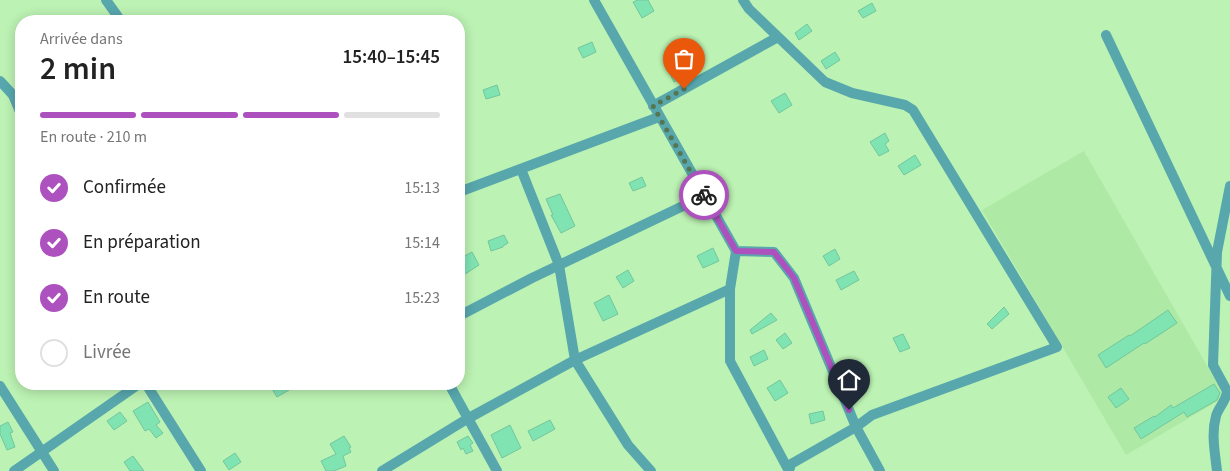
<!DOCTYPE html>
<html lang="fr">
<head>
<meta charset="utf-8">
<style>
	body { margin:0; font-family:"Source Sans 3",sans-serif; background:#f6f6f6; color:#222; height:100vh; display:flex; flex-direction:column; font-size:19px; white-space:nowrap }
	* { box-sizing:border-box; margin:0 }
	p { font-size:16px; color:#767676 }
	.icon { flex:none; width:28px; height:28px; fill:none; stroke:currentColor; stroke-width:2; stroke-linecap:round; stroke-linejoin:round }
	.map { position:relative; flex:1; overflow:hidden }
	.side { position:absolute; left:15px; top:15px; width:450px; height:375px; display:flex; flex-direction:column; background:#fff; border-radius:20px; box-shadow:0 2px 12px #0003 }
	.side>* { flex:none }
	.pin { position:absolute; display:grid; place-items:center; width:42px; height:42px; color:#fff; margin:-51px -21px; border-radius:50% 50% 50% 0; rotate:-45deg; box-shadow:0 0 5px #0007 }
	.pin .icon { rotate:45deg }
	.courier { position:absolute; display:grid; place-items:center; width:50px; height:50px; margin:-25px; border:4px solid #ac51bd; border-radius:50%; background:#fff; color:#222; box-shadow:0 1px 6px #0007 }
	.headline em { font-style:normal; font-weight:600 }
	.headline div { display:flex; flex-direction:column-reverse }
	.headline { display:flex; align-items:center; justify-content:space-between; height:85px; padding:0 25px }
	h1 { font-size:32px; font-weight:600; line-height:38px }
	.bar { display:grid; grid-template-columns:repeat(4,1fr); gap:8px 5px; align-content:center; height:60px; padding:0 25px }
	.bar i { height:6px; border-radius:4px; background:#e0e0e0 }
	.bar .active { background:#ac51bd }
	.bar p { grid-column:span 4 }
	ol { padding:0 25px; list-style:none }
	li { display:flex; align-items:center; gap:15px; height:55px }
	li p { margin-inline-start:auto }
	li .icon { padding:5px; border-radius:50%; background:#ac51bd; color:#fff; stroke-width:4 }
	li:last-child { color:#767676 }
	li i { width:28px; height:28px; border:2px solid #e0e0e0; border-radius:50% }
	.map>svg:first-child { display:block }
	.built { fill:#aeeaa5 }
	.building { fill:#80e3b2; stroke:#74c69d }
	.lines { fill:none; stroke-linecap:round; stroke-linejoin:round }
	.street { stroke:#57a7ad; stroke-width:10 }
	.done { stroke:#557650; stroke-width:5; stroke-dasharray:0 9 }
	.route { stroke:#ac51bd; stroke-width:6 }
</style>
</head>
<body>
<div class="map">
<svg width="1230" height="471" viewBox="0 0 1230 471">
	<rect width="100%" height="100%" fill="#bcf2b3"/>
	<path class="built" d="M1084,151L1225,397L1126,455L982,210Z"/>
	<path class="building" d="M638,0H648L654,11L642,18L633,2Z
		M872,3L876,11L863,18L858,11Z
		M807,24L812,31L799,40L795,33Z
		M592,42L596,52L583,58L578,48Z
		M835,52L840,60L826,69L821,61Z
		M679,65L684,77L674,82L668,70Z
		M497,85L500,95L486,99L483,90Z
		M785,93L792,105L779,113L771,101Z
		M885,133L889,141L885,144L889,151L879,156L870,142Z
		M915,155L921,165L904,175L898,166Z
		M642,177L646,186L633,191L629,183Z
		M560,194L575,226L561,233L551,215H553L546,199Z
		M504,235L508,243L503,246V247L491,251L488,241Z
		M713,248L719,261L703,268L697,256Z
		M835,249L840,259L829,266L823,256Z
		M472,252L479,265L459,278V259Z
		M628,270L634,281L623,288L616,277Z
		M854,271L859,280L841,290L836,280Z
		M609,295L618,314L603,321L594,303Z
		M1004,307L1009,314L992,329L987,324Z
		M1168,310L1177,323L1145,344L1144,343L1106,368L1098,355L1129,335L1130,336Z
		M771,313L777,320L752,334L750,330Z
		M785,333L792,343L783,349L776,340Z
		M903,334L910,348L900,352L893,338Z
		M764,350L768,359L754,366L750,357Z
		M780,380L788,393L775,401L767,388Z
		M276,384H285L289,390L277,397L271,387Z
		M1214,384L1220,393L1217,400L1187,417L1184,412L1141,439L1134,428L1154,416L1155,417L1171,405L1173,408Z
		M1121,388L1129,399L1116,408L1108,397Z
		M148,402L160,422L156,425L163,433L156,438L149,429L145,431L133,411Z
		M823,411L825,420L811,424L809,414Z
		M120,412L127,421L114,430L107,421Z
		M550,420L555,429L533,441L528,431Z
		M8,422L13,432L10,433L15,447L7,450L0,434V426Z
		M510,425L521,448L502,458L491,435Z
		M344,436L351,447L349,448L351,452L343,456L346,466L334,471H326L321,461L336,454L330,444Z
		M468,436L473,443L470,445L473,451L466,454L463,448L461,450L457,442Z
		M235,453L241,462L229,470L223,461Z
		M133,456L144,471H130L124,462Z"/>
	<g class="lines">
		<path class="street" d="M106,0L121,21
			M594,0L736,251L774,252L794,278L856,427L880,471
			M743,0L749,9L825,82L852,93L905,105L913,110L1057,347L872,415L856,427L791,464L789,471
			M1106,35L1230,296
			M0,81L13,95L21,114
			M653,106L778,37
			M521,169L559,265L575,360L628,445L651,471
			M459,192L659,117
			M730,289V361L789,471
			M459,316L532,278L706,195
			M146,384L201,471
			M449,384L497,471
			M0,386L54,471
			M14,471L139,384
			M382,471L467,419L575,360L730,289L736,251
			M1217,471C1215,453 1211,434 1216,416C1218,408 1227,400 1227,391L1213,365L1217,252L1230,186"/>
	</g>
	<g class="lines">
		<path class="done" d="M684,89L653,106L704,195"/>
		<path class="route" d="M704,195L736,251L774,252L794,278L849,410"/>
	</g>
</svg>
<div class="pin" style="left:684px;top:89px;background:#ea580c"><svg class="icon" aria-label="bag" viewBox="0 0 24 24"><path d="M5 8h14l-1 12H6zM9 8a3 3 0 0 1 6 0"/></svg></div>
<div class="pin" style="left:849px;top:410px;background:#1f2937"><svg class="icon" aria-label="home" viewBox="0 0 24 24"><path d="M3 11l9-7 9 7M6 9v11h12V9"/></svg></div>
<div class="courier" style="left:704px;top:195px"><svg class="icon" aria-label="bike" viewBox="0 0 24 24"><circle cx="6" cy="16" r="4"/><circle cx="18" cy="16" r="4"/><path d="M6 16l4-8h5l3 8M10 8l3 8H6M13 5h3"/></svg></div>
<section class="side">
<div class="headline"><div><h1>2 min</h1><p>Arrivée dans</p></div><em>15:40–15:45</em></div>
<div class="bar"><i class="active"></i><i class="active"></i><i class="active"></i><i></i><p>En route · 210 m</p></div>
<ol>
<li><svg class="icon" aria-label="check" viewBox="0 0 24 24"><path d="M5 12l5 5 9-10"/></svg>Confirmée<p>15:13</p></li>
<li><svg class="icon" aria-label="check" viewBox="0 0 24 24"><path d="M5 12l5 5 9-10"/></svg>En préparation<p>15:14</p></li>
<li><svg class="icon" aria-label="check" viewBox="0 0 24 24"><path d="M5 12l5 5 9-10"/></svg>En route<p>15:23</p></li>
<li><i></i>Livrée</li>
</ol>
</section>
</div>
</body>
</html>
